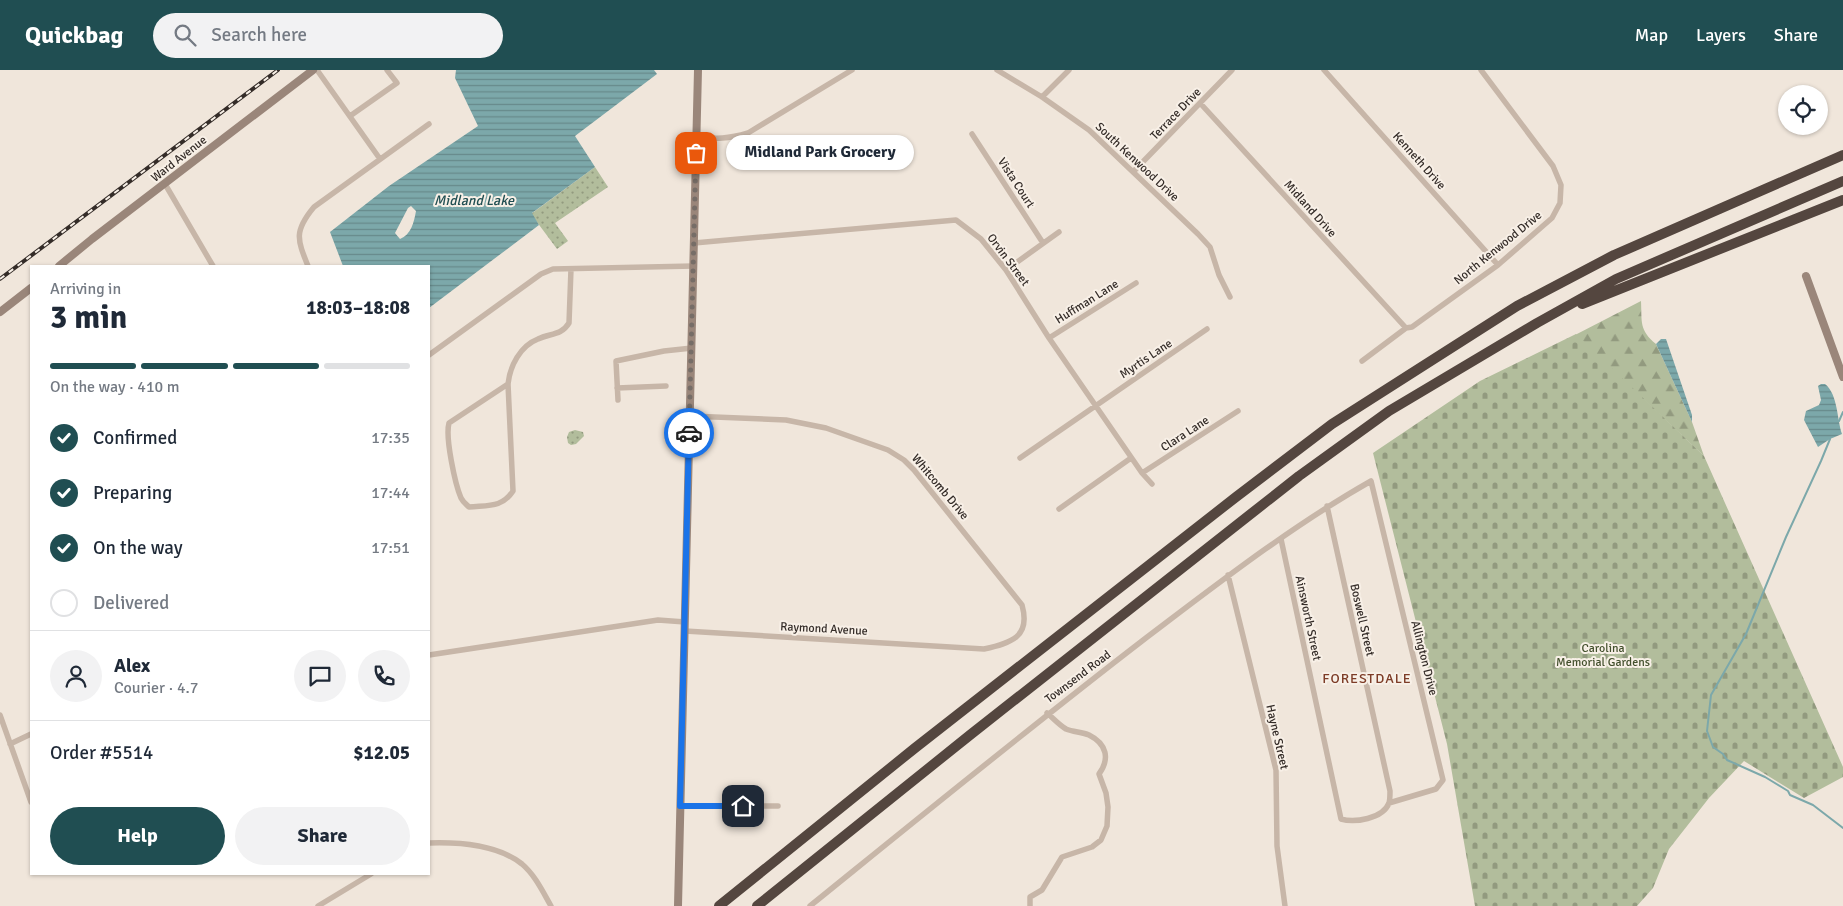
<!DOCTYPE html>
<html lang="en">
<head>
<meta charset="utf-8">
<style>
	body { margin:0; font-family:Signika,sans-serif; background:#f2f2f3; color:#1f2937; height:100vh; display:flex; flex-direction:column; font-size:19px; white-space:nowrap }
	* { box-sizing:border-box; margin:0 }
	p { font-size:16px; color:#747a83 }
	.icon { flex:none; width:28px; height:28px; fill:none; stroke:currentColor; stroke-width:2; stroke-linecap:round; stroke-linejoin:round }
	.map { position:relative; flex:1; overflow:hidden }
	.details { position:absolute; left:30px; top:195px; width:400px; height:610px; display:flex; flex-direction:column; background:#fff; border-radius:0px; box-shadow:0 1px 4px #0004 }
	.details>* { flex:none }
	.tools { position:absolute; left:1778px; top:15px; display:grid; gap:10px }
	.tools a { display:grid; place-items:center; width:50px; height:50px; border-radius:50%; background:#fff; box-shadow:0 1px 4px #0004; font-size:25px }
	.pin { position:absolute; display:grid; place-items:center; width:42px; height:42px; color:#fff; margin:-21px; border-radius:10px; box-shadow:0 2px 8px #0006 }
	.courier { position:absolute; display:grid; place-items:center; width:50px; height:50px; margin:-25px; border:4px solid #1a73e8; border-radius:50%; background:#fff; color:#222; box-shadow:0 1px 6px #0007 }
	.bubble { position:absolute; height:35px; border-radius:18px; background:#fff; box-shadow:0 1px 4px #0004; font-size:16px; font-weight:700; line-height:35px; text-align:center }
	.head em { font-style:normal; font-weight:700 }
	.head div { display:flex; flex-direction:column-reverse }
	.head { display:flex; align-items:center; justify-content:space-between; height:85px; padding:0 20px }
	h1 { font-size:32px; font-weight:700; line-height:38px }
	.bar { display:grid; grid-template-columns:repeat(4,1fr); gap:8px 5px; align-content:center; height:60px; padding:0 20px }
	.bar i { height:6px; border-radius:4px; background:#e0e1e3 }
	.bar .on { background:#204e52 }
	.bar p { grid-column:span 4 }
	.line { display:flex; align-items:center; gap:12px; padding:0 20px; border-top:1px solid #e0e1e3 }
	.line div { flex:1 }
	.round { display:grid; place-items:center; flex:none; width:52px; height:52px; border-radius:26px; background:#f2f2f3 }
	ol { padding:0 20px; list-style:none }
	li { display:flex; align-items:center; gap:15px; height:55px }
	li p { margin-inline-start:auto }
	li .icon { padding:5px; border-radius:50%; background:#204e52; color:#fff; stroke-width:4 }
	li:last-child { color:#747a83 }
	li i { width:28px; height:28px; border:2px solid #e0e1e3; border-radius:50% }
	.button { display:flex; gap:10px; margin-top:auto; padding:10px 20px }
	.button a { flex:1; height:58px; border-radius:30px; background:#204e52; color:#fff; font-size:20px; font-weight:700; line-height:58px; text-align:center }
	.button a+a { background:#f2f2f3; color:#1f2937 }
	header { display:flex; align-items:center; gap:30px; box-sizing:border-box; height:70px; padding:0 25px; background:#204e52; color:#fff }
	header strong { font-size:24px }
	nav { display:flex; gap:28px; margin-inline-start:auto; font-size:18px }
	.search { width:350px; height:45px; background:#f2f2f3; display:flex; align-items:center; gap:12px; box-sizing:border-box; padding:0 18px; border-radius:28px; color:#747a83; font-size:19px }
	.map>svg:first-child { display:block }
	.forest { fill:url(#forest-firs) }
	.cemetery { fill:url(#cemetery-stones) }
	.park { fill:url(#park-dots) }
	.water { fill:url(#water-rules); fill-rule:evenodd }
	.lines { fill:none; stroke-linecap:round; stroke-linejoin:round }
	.stream { stroke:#7ca8aa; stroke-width:2 }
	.street { stroke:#c7b6a8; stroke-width:5.5 }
	.secondary { stroke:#9a867a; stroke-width:8 }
	.highway { stroke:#54463f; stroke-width:10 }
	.rail-casing { stroke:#342c28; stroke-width:4 }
	.rail { stroke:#f8f0e7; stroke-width:2; stroke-dasharray:5.5; stroke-linecap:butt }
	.done { stroke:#766d67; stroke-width:5; stroke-dasharray:0 9 }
	.route { stroke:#1a73e8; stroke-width:6 }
	.labels { text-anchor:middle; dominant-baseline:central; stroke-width:4; stroke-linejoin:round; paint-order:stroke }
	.street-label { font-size:12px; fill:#342c28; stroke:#f8f0e7 }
	.park-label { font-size:12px; fill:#43502d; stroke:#f8f0e7 }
	.water-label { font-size:14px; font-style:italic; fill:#204e52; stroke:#f8f0e7 }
	.neighbourhood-label { font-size:14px; letter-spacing:1px; fill:#7d3c27; stroke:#f8f0e7 }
</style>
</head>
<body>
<header>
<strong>Quickbag</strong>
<div class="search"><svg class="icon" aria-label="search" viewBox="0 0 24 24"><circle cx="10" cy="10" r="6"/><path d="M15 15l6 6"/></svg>Search here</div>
<nav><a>Map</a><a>Layers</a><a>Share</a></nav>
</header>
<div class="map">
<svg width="1843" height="836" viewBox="0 0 1843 836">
	<defs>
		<pattern id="forest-firs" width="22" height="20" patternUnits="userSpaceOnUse" patternTransform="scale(1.25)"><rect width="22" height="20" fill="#b2bd9c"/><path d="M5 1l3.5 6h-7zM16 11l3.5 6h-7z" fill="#929a7f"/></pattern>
		<pattern id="cemetery-stones" width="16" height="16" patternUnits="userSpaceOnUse" patternTransform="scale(1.25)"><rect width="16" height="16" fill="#b2bd9c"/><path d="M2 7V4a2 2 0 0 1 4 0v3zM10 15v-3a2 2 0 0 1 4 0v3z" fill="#929a7f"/></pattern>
		<pattern id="park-dots" width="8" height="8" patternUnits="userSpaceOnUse" patternTransform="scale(1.25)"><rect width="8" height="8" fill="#b2bd9c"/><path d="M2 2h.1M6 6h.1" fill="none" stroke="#929a7f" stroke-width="1.8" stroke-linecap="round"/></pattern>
		<pattern id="water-rules" width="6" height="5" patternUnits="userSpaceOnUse" patternTransform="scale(1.25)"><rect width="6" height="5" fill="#7ca8aa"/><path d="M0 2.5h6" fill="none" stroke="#66898a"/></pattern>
	</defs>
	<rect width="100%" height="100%" fill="#f0e6db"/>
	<path class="forest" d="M1641,231C1642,252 1639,260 1656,274L1692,352L1704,386L1575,265Z"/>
	<path class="cemetery" d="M1576,264L1704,386L1843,697V707L1804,728L1744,691L1709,728L1669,779L1653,818L1637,836H1475L1447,674L1373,383L1480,311Z"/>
	<path class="park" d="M595,97L608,117L555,153L568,171L557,179L531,144Z
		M575,360L583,362L584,366L576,374L571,375L568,373L567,367L569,362Z"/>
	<path class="water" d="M456,0H654L657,4L575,66L595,97L532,143L539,155L429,238V196H343L330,162L389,116L478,56L455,8ZM411,136L416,141C414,152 411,165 400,169L395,163L408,138Z
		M1661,269H1666L1692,345V352L1656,274Z
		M1821,314H1825C1838,324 1837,350 1842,364L1830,369L1818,377L1804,350L1806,341L1819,335L1821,330L1818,316Z"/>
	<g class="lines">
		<path class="stream" d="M1839,351L1843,342
			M1830,369L1821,391L1786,467L1746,564L1711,625L1707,661L1713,677L1723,684L1727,690L1765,707L1788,721L1790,725L1813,735L1843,758"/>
		<path class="street" d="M317,0L380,89
			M997,0L1042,27L1089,60L1198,164L1210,177L1219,205L1230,227
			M1324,0L1498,195
			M1042,27L1069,0
			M1200,33L1406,258
			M350,46L397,13L387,0
			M972,64L1043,173
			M696,67C717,69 728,69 748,63L852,0
			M1133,102L1232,0
			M165,114L213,196
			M694,173L956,150L981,169L1006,200L1049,268L1142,403L1152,414
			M308,196C297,169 294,161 314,137L429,54
			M1006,200L1059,162
			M1049,268L1136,213
			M429,285L541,204L553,199L694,196
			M1362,291L1406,258L1412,257L1498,195L1552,148L1560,133L1561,115L1553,96L1481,0
			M508,314L449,353C445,367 455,414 461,428C463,432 466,434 469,437C488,435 502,438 513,421L508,314C510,296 520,276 538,269C550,263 561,266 569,253L571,199
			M617,318L666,316
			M618,330L616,291L664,281L692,278
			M1020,388L1207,259
			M1142,403L1238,341
			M1059,439L1131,388
			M1281,469L1341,749C1354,753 1383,749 1389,733C1390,730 1390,724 1390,721L1327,436
			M1228,505L1276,700L1277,776L1285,836
			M685,561L984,579C1011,573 1031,567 1022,535L914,400L904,390L888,380L826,358L786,350L690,346
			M429,585L658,550L685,552
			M0,645L31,732
			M10,674L31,664
			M680,736H778
			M429,773C459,772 498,775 522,794C535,805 543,822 551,836
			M318,836L371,804
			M810,836C920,747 1029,658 1142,571C1216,515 1290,457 1371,411L1443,710L1436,719L1389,733
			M1030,836V827L1042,820L1062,787L1092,777L1101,770L1107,756L1108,737L1106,723L1099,704C1110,689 1107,674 1089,665C1082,662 1073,662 1066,659C1059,655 1053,648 1047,643"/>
		<path class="secondary" d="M59,196L92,169L313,0
			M1806,206L1843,307
			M0,242L31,218
			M678,836L698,0"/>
		<path class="highway" d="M1582,234L1843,130
			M719,836L915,678L1236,427L1332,354L1517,236L1614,185L1843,85
			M757,836L970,665L1299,406L1389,341L1537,253L1616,209L1843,111"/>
		<g class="rail-casing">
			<path id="rail" d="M0,209L278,0"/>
		</g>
		<use href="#rail" class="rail"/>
	</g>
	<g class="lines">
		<path class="done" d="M689,363L696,83"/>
		<path class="route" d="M689,363L680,736H743"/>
	</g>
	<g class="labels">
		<g class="street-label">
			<text transform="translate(1176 44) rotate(-46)">Terrace Drive</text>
			<text transform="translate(179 89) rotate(-38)">Ward Avenue</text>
			<text transform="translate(1419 91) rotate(48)">Kenneth Drive</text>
			<text transform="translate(1137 92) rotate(43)">South Kenwood Drive</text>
			<text transform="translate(1016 113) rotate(57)">Vista Court</text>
			<text transform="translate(1310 139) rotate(48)">Midland Drive</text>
			<text transform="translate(1498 178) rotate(-39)">North Kenwood Drive</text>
			<text transform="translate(1008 190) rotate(53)">Orvin Street</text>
			<text transform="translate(1087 232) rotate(-32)">Huffman Lane</text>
			<text transform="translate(1146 289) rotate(-34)">Myrtis Lane</text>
			<text transform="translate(1185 364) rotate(-33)">Clara Lane</text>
			<text transform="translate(940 417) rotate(50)">Whitcomb Drive</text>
			<text transform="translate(1308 548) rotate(78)">Ainsworth Street</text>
			<text transform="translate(1362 550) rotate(77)">Boswell Street</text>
			<text transform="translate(824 559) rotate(3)">Raymond Avenue</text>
			<text transform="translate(1424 588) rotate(76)">Allington Drive</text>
			<text transform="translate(1078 607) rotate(-37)">Townsend Road</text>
			<text transform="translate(1277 667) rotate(77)">Hayne Street</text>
		</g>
		<g class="park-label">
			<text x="1603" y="578">Carolina<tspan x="1603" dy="14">Memorial Gardens</tspan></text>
		</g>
		<g class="water-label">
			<text x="474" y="130">Midland Lake</text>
		</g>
		<g class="neighbourhood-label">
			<text x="1367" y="608">FORESTDALE</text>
		</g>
	</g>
</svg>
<div class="tools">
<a><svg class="icon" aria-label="locate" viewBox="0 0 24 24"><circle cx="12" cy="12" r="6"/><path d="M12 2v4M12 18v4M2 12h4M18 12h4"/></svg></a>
</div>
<div class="pin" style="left:696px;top:83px;background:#ea580c"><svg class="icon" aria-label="bag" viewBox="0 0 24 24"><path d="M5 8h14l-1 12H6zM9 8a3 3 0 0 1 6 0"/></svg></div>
<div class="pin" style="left:743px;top:736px;background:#1f2937"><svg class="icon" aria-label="home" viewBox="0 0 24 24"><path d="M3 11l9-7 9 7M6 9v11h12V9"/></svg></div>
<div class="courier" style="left:689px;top:363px"><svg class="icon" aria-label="car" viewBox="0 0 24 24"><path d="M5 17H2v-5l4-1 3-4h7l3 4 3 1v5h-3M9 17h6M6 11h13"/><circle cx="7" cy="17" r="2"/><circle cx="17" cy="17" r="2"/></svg></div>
<div class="bubble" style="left:726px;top:65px;width:188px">Midland Park Grocery</div>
<section class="details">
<div class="head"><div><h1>3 min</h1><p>Arriving in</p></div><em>18:03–18:08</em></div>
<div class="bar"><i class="on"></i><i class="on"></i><i class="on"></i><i></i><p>On the way · 410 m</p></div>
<ol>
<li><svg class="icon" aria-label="check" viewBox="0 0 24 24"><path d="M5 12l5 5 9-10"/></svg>Confirmed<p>17:35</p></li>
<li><svg class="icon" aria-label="check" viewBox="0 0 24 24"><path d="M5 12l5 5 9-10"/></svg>Preparing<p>17:44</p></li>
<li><svg class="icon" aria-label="check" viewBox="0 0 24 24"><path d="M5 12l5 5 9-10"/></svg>On the way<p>17:51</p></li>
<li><i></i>Delivered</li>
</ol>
<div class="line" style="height:90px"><a class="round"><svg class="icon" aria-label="person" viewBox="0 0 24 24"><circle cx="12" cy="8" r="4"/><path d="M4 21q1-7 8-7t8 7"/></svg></a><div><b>Alex</b><p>Courier · 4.7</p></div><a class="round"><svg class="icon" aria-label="chat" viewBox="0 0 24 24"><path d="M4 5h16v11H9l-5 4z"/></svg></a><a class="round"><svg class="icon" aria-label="phone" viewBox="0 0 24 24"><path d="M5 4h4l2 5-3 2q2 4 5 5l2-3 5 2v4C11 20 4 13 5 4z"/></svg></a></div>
<div class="line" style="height:65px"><div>Order #5514</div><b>$12.05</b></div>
<div class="button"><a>Help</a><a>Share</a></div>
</section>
</div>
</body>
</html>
